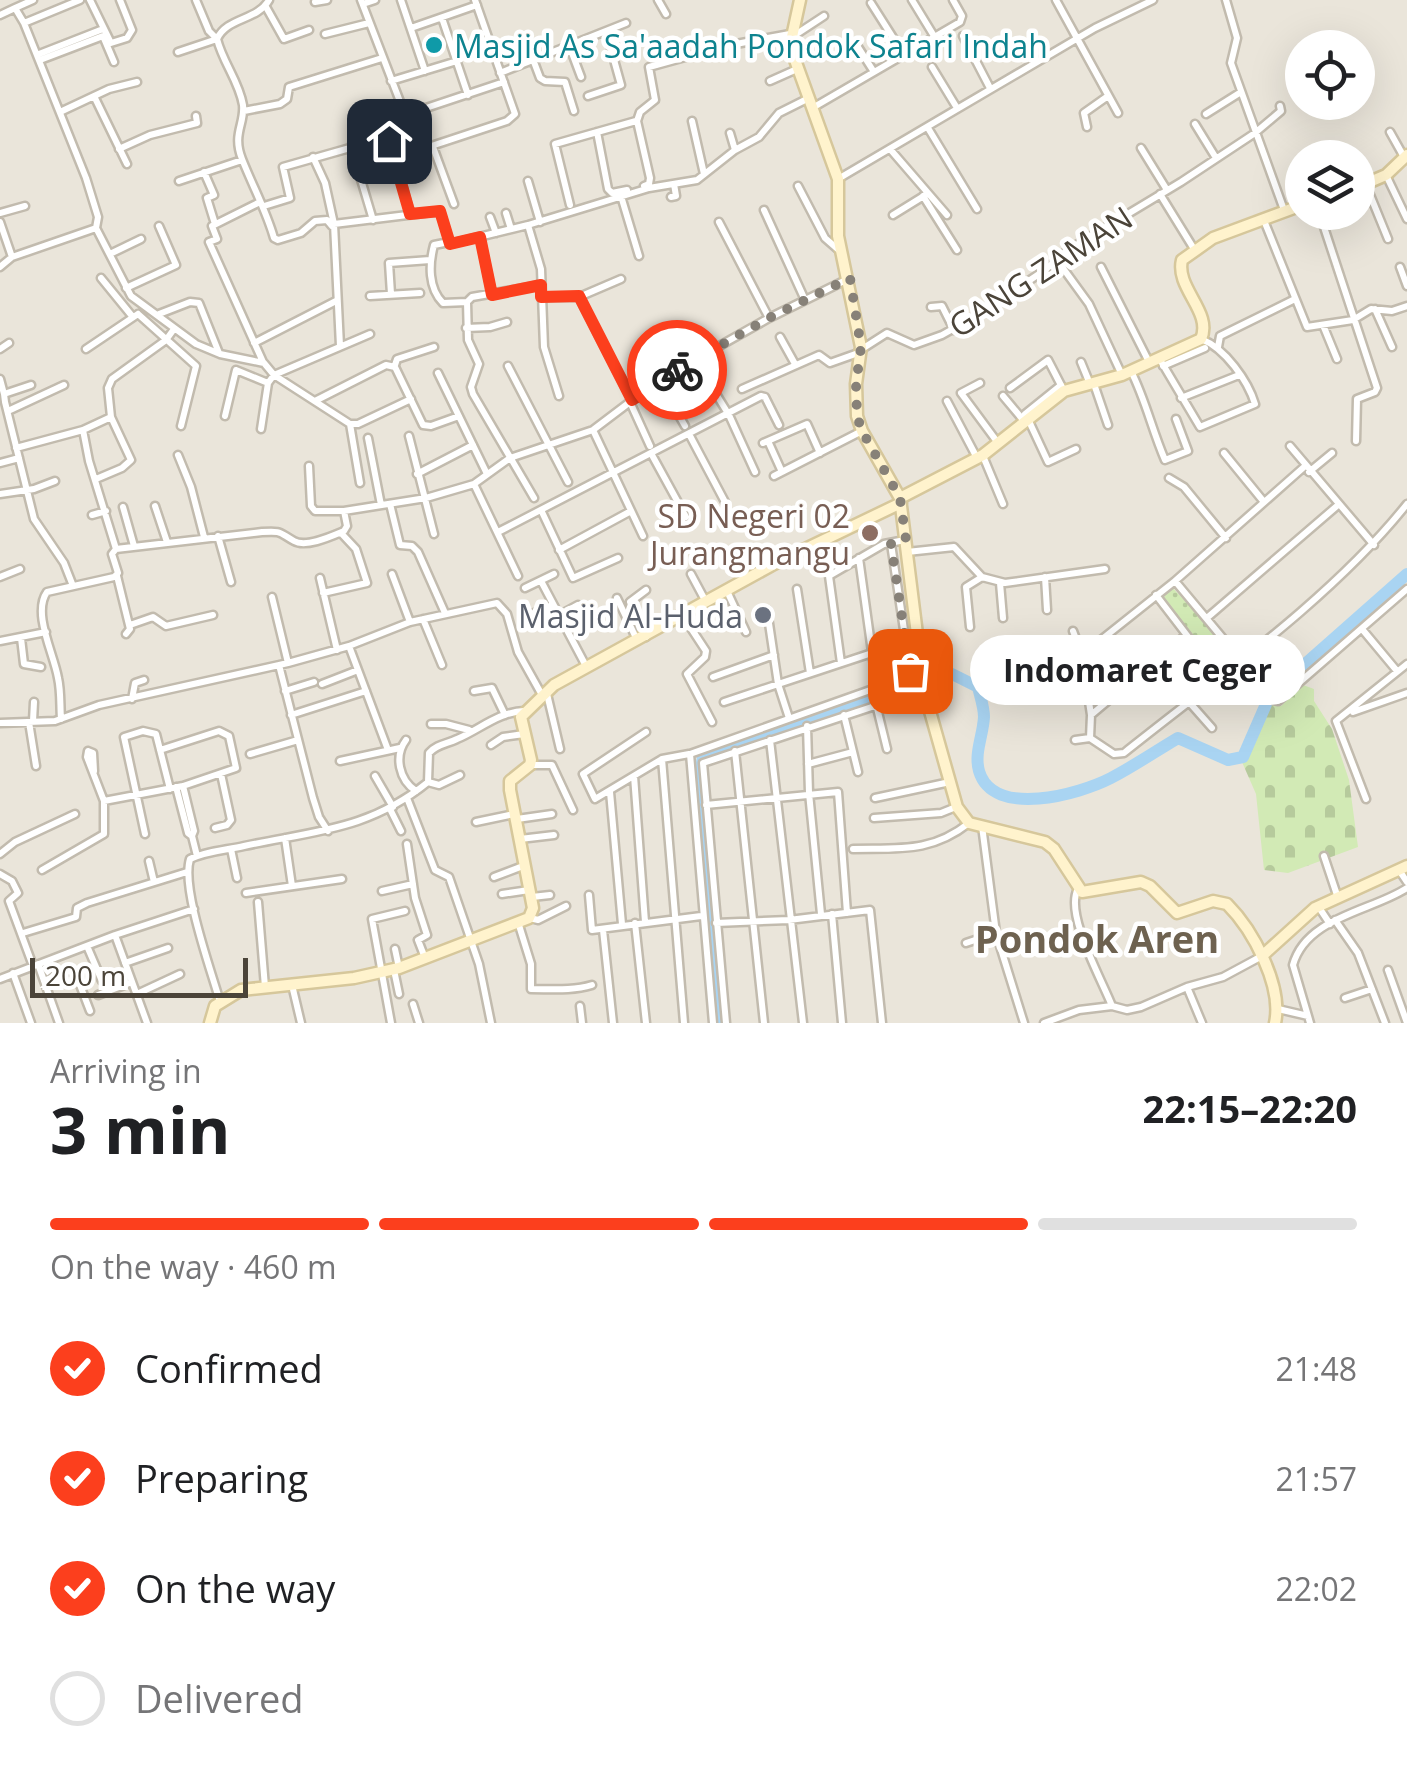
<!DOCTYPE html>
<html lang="en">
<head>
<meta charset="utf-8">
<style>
	body { margin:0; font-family:"Open Sans",sans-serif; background:#f6f6f6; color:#202124; height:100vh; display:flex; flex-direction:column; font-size:38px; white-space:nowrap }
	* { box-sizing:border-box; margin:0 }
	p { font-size:32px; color:#757577 }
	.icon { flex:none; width:55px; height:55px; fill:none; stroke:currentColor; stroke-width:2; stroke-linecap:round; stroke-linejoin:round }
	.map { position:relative; height:1023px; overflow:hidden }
	.details { display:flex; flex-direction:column; background:#fff; flex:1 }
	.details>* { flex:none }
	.buttons { position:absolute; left:1285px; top:30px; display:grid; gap:20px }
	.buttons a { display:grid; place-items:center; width:90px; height:90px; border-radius:50%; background:#fff; box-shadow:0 10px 40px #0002; font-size:50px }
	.scale { position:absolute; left:30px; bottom:25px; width:218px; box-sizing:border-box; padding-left:10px; border:5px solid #4b4439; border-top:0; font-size:28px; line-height:35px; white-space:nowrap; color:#4b4439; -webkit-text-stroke:8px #fff; paint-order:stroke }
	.pin { position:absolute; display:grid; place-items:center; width:85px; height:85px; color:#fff; margin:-42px; border-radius:20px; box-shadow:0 5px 15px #0006 }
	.courier { position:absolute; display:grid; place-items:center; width:100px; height:100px; margin:-50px; border:8px solid #fc3f1d; border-radius:50%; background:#fff; color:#222; box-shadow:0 2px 12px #0007 }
	.bubble { position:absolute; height:70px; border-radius:35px; background:#fff; box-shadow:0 10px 40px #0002; font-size:32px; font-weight:700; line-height:70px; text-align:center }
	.overview em { font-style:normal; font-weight:700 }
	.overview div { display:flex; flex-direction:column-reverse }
	.overview { display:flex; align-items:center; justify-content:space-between; height:170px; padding:0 50px }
	h1 { font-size:65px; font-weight:700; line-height:75px }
	.bar { display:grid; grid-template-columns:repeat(4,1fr); gap:15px 10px; align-content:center; height:120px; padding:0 50px }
	.bar i { height:12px; border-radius:8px; background:#e0e0e0 }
	.bar .active { background:#fc3f1d }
	.bar p { grid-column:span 4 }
	ol { padding:0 50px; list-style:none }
	li { display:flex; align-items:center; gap:30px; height:110px }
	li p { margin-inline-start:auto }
	li .icon { padding:10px; border-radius:50%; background:#fc3f1d; color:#fff; stroke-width:4 }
	li:last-child { color:#757577 }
	li i { width:55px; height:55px; border:5px solid #e0e0e0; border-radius:50% }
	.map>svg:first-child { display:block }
	.residential { fill:#eae5da; fill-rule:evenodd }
	.cemetery { fill:url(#cemetery-stones) }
	.park { fill:url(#park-dots) }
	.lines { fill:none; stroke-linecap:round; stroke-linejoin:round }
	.canal { stroke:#a9d4f2; stroke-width:8 }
	.river { stroke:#a9d4f2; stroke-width:12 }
	.street-casing { stroke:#c2bbae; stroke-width:11 }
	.secondary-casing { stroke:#d6c79b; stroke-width:15 }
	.street { stroke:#fff; stroke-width:6 }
	.secondary { stroke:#fff3cd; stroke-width:10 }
	.done { stroke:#878178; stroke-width:10; stroke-dasharray:0 18 }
	.route { stroke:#fc3f1d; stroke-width:12 }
	.culture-dot { fill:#0f9aa8; stroke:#fff; stroke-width:4 }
	.education-dot { fill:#8d6e63; stroke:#fff; stroke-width:4 }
	.worship-dot { fill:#6b7280; stroke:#fff; stroke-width:4 }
	.labels { text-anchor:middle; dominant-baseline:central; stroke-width:9; stroke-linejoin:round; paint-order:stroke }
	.culture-label { font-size:32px; fill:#0d838f; stroke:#fff; text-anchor:start }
	.street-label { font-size:32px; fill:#4b4439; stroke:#fff }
	.education-label { font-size:32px; fill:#785e54; stroke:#fff; text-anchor:end }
	.worship-label { font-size:32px; fill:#5b616d; stroke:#fff; text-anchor:end }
	.quarter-label { font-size:38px; font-weight:bold; fill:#6e6250; stroke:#fff }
</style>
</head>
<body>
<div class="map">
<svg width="1407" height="1023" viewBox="0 0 1407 1023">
	<defs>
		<pattern id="cemetery-stones" width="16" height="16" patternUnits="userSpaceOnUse" patternTransform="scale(2.5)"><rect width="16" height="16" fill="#d2eab5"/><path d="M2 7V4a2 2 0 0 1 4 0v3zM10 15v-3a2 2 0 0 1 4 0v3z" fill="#b6ca9c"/></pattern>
		<pattern id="park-dots" width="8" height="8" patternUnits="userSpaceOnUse" patternTransform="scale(2.5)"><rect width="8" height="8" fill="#d2eab5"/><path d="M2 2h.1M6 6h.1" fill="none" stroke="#b6ca9c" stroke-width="1.8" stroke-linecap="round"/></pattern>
	</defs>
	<rect width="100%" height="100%" fill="#f6f3ec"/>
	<path class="residential" d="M0,0H1407V1023H0ZM1302,48H1358V102H1302ZM1302,158H1358V212H1302Z"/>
	<path class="cemetery" d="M1303,685L1314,689V701L1332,729L1349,780L1358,847L1288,873L1264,870L1256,794L1242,762L1262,703L1281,706Z"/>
	<path class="park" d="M1170,585L1241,660L1219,677L1156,596Z"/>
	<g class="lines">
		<path class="canal" d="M719,1023L698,774L701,757L926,679"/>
		<path class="river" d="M927,679L952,674L978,687C980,696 984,707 984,717C983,736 974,753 979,771C993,819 1080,794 1111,778C1134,766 1156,751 1178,738L1228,760L1243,757L1270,695L1407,574"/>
		<g class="street-casing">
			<path id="street" d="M90,0L111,43L127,38L132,30L120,0
				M196,0L209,31L217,39C227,17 257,21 269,0
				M361,0L419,151
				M401,0L425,71
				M658,0L666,14
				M912,0L934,36
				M1056,0L1118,113
				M1226,0L1237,38L1231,63L1284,210
				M315,2L327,0
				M871,3L904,55
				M363,4L375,0
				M266,7L284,39L309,30
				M15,8L33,0
				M0,15L15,8L24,23L86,178L98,217L96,228L131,296L196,344L220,354L264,363L274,375L350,424H358L411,399
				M442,18L468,95
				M24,23L80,0
				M411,28L477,5
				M325,34L369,23
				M963,36L990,88
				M525,38L540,78L545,81L565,82L574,111
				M768,39H789L824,16
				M569,45L581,77
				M858,47L874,72
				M178,52L217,39C223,63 239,81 243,105C245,124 232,134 242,159C253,187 266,210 274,238L278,240L301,233L315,221L327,220L332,226
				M39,54L103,29
				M40,60L103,36L114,62
				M932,67L957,108
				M500,73L626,23
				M391,81L457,61
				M770,81L797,69
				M94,96L127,164
				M588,96L621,85L606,31
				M814,107L960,22L962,16L953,0
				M244,111L280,104L287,99L289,87L382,58
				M60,112L109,89L137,82
				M1206,114L1241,92
				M405,115L504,82
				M692,121L704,174
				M1195,124L1216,158
				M1087,127L1084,113L1108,96
				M928,128L977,209
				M597,132L608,189L612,193L627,190
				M1390,132L1404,157
				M730,133L735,150
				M351,146L373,220
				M433,147L454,204
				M1141,148L1167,190
				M119,149L150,135L197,123L196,116
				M890,149L947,215
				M313,157L325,183L334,224
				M395,158L507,121L515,114L475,0
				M204,172L214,195L207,198L215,224
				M1386,175L1407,219
				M838,179L1095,28L1153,0
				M179,181L242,160
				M528,181L540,222
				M1366,185L1388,239
				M644,186L649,184L650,178L637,121L640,112L655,100L649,67L725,46L790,34
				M798,186L825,238L841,252
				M1160,194L1194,249
				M621,196L639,256
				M923,196L957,250
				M671,197L676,196L674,184
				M258,203L212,226L217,239L209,242L263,362
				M570,205L555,144L636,121
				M264,206L290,198L283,167L385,138L391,144L410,214
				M764,210L805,300
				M1319,212L1377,388L1375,392L1357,399L1356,441
				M0,213L25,206
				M506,213L511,229
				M893,215L927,194
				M490,217L496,233
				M1263,218L1307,327L1353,320L1371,309L1392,311L1407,306
				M0,222L12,257
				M719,222L769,318
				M528,225L541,269L544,347L559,396
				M480,237L492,295
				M449,242L434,245C429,264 428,288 443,303L467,302L472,297L541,285
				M110,254L141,239
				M1057,260L1089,304L1122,375
				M0,267L12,257L96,228
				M1101,267L1149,362
				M1400,267L1407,286
				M101,278L132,316
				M126,288L176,265L159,226
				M391,294L389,263L430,260
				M370,296L420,293
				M541,297H579L621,279
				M579,297L632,400
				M467,302L468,340L479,364L471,387L473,394L534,498
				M931,307L942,306L954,330
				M1375,309L1392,347
				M138,314L196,366L181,426
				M159,314L190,302L199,303L219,353
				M1323,325L1337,359
				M466,328L490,327L507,322
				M780,337L795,364
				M254,343L336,301
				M340,346L334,224L440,211L450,244L528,225L649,188L697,180L735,150L759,137L779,113L809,98
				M1218,347L1220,336L1295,299
				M0,349L9,343
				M86,349L138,314
				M862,349L887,333L914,345L942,335L976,316L1045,270L1068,250L1181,182L1255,133L1281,111L1280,106
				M641,352L655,382
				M1159,358L1200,427L1255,404C1248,381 1225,348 1201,339
				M695,360L729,415L755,472
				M1081,362L1090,384
				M395,365L397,359L434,347
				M508,366L568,482
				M1163,366L1205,348
				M395,367L423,425L431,426L459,416
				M1131,371C1146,401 1152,430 1165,460L1188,451L1176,419
				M438,373L487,474
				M0,379L4,394
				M659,380L685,426
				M980,383L961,393L998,443
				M1094,384L1108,425
				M31,385L4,394L5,402L34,519L64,563L73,586
				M1010,388L1048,360L1064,391
				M742,389L819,355L830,363L861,352
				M1003,396L1024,421
				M1181,398L1239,375
				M315,401L386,365L395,367
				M947,401L977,458
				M630,402L650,446
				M8,411L64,385
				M1025,414L1061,385
				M225,416L236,370L268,383
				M1028,419L1048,462L1076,449
				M350,424L360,483
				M261,429L268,383L274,375L370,334
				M83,430L89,461L116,549
				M593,430L643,536
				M689,434L725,502
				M409,436L434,534
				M368,438L381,505
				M768,441L782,472
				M763,443L807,424L820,453
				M1290,446L1374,545
				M16,448L83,430L111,417L108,388L112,379L166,340L174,329
				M1224,453L1264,502
				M178,455L191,487L204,537
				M652,455L686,517
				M983,456L1003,504
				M0,463L19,458
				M309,466L311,506L315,511H344L426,498L474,484L510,458L593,430L659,380L769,318L848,279
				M1309,472L1332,453
				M417,474L473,445
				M774,476L862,431
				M1169,478L1184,487L1226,538
				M96,479L122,468L131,460L111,417
				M474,484L518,576
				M0,494L34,489L55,481
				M390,504L400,545L412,546L418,552L445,613
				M155,506L167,542
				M123,507L134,546
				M542,512L573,578L618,558
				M92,515L106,511
				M498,532L761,396L765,397L779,425
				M218,536L231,582
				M891,544L911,676
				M559,550L631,511
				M907,552L954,547L982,577
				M859,558L877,688
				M392,574L410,622
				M691,574L706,602
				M117,576L130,629L126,634
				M0,577L20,569
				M982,577L1005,583L1105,569
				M1045,577L1047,610
				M320,578L337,650
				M541,581L587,668
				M1175,581L1304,467
				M1000,583L1003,618
				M525,588L554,574
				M797,589L810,673
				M646,590L630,602L646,637
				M727,591L746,632
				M323,593L367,583L356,549L341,533
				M1156,595L1219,677
				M272,597L288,663
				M617,598L637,640
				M767,610L778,684L789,718
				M558,616L578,605
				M683,616L706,651L705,657L687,674L712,722
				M1208,617L1338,505
				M523,618L552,605
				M423,619L442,665
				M130,625L153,617L166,626L213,615
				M970,627L966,587L982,577
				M1362,629L1397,671
				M1073,631L1082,655L1175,581L1241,660
				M21,638L24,664L41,667
				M0,641L46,632
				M349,646L388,750
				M1082,655L1091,715
				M841,663L829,576L884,544L905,540
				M279,665L313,798L319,817L328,831
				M1230,669C1243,683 1258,699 1278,701L1407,589
				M713,677L774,655
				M322,684L358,670
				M285,691L314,682
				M474,691L492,688L505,715
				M547,694L560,749
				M132,699L135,683L144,680
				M724,702L872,653
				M1189,702L1212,728
				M876,704L887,749
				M1353,712L1407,693
				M291,715L366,691
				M844,715L858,772
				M61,719C60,705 61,691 58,678C54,654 32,613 47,592L114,577L118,573L112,554L116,549L262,532C283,531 278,532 294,541C306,548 332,536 344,531L347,526L344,511
				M33,721L34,702
				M29,722L36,766
				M0,723L55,721L99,705L288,663L349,646L410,622L497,603L507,614L518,652L542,695
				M431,724H446L469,730
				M807,726L809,793L821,914
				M646,732L583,774L595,799L662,759L689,754
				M1090,738L1114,754L1124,753C1218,678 1333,597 1407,504
				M406,740C394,756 399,780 416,791
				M770,740L803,1023
				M1075,740L1090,738L1091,715L1185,636
				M491,745L503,737L524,734
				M735,751L764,1023
				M250,754L298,740
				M662,759L684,1023
				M340,761L400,748
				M808,764L853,752
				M530,765H552L573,810
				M375,776L393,807
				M634,776L645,922
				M428,782L439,785L460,775
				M176,787L188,833L192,836L194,831L183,786
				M610,792L622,924
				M407,798L435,870L449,877L479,964L491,1023
				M875,798L950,782
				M1366,799L1336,721L1407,664
				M104,801L183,786L236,768L229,736L219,731L160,750
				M706,805L838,792L847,913
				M390,809L401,831
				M874,818L941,813L956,807
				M517,819L552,814
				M476,822L514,814
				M982,826L996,933L1024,1023
				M215,828L227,825L231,820L221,774
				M145,834L124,737L143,731L156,734L170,789
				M192,836L197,856
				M285,838L292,886
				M520,839L554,835
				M407,844L415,898L427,935L418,940L425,958
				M231,849L237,878
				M853,849C899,848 931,853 969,823
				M0,854L15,842L75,814
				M1324,856L1337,895
				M149,861L154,882
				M42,870L104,834V801L87,757L88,751L93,753L94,771
				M1399,870L1407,882
				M0,874L12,881L18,893L9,901L33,966
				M494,877L523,866
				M1078,889C1064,913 1102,980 1112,1006
				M382,891L413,884
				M246,893L342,879
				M502,894L529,890
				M589,895L592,930L701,916
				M532,897L550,895
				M258,902L265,987
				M1318,906L1330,924
				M832,914L842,1023
				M530,918L538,920L566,906
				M1335,920L1358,953L1385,1023
				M518,922L531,964V989C552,989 572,991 592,985
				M635,923L646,1023
				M716,923L789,920L870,910L882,1023
				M603,930L613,1023
				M23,933L76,917L77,908L87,903L187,872
				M115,935L147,1023
				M966,943L996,933
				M87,946L102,981
				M395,949L399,968
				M125,963L168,948
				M38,964L59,1023
				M394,970L399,994
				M1388,970L1407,1023
				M13,973L31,1023
				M0,979L115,935L194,909
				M44,981L67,971L75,972L90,1011
				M292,985L301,1023
				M1187,987L1202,1023
				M137,994L180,974
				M98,995L132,982
				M1345,998L1372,989
				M220,1002C211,970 181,888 190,859C206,851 227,850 244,846C314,831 369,830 428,782L429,753C437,744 447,744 457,739C479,730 498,712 524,711
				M413,1004L419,1023
				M580,1006L582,1023
				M1278,1009L1308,1016L1310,1023
				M1308,1016L1293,965C1306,917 1372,911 1407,888
				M391,1023L372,919L405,911
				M713,1023L690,754L921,672
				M726,1023L703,763L923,690
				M1044,1023L1079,1010L1112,1006L1127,1010L1141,1007L1187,987L1223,977L1262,956"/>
		</g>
		<g class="secondary-casing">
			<path id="secondary" d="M800,0L790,46L838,179V236L861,347L856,384L857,416L862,431L900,498L924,690L957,807L969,823L1045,842L1054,849L1082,892L1141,882L1150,886L1177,913L1213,901L1227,904C1253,930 1283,986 1275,1023
				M1358,187L1386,175L1407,155
				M900,498L983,455L1064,391L1122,375L1201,339C1213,312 1175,288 1182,260L1213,238L1302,205
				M1262,956L1315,908L1407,866
				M210,1023L215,1006L241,990L354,978L399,968L529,918L533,908L510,790V781L530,765L531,760L521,717L554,685L774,564L901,503"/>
		</g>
		<use href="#street" class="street"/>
		<use href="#secondary" class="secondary"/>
	</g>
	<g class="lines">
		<path class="done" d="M677,370L769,318L850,278L861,347L856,384L857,416L862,431L900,498L906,540L891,544L910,671"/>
		<path class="route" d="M389,141L410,214L440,211L450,244L480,237L492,295L541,285V297L579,296L632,400L677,370"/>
	</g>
	<circle class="culture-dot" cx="434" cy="45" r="10"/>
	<circle class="education-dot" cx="870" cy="533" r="10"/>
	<circle class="worship-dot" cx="763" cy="615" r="10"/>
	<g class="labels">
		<g class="culture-label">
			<text x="454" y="45">Masjid As Sa'aadah Pondok Safari Indah</text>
		</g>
		<g class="street-label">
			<text transform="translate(1040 271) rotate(-33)">GANG ZAMAN</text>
		</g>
		<g class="education-label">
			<text x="850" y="515">SD Negeri 02<tspan x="850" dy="37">Jurangmangu</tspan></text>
		</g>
		<g class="worship-label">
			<text x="743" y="615">Masjid Al-Huda</text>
		</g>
		<g class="quarter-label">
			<text x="1097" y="938">Pondok Aren</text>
		</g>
	</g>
</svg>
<div class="buttons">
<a><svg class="icon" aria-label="locate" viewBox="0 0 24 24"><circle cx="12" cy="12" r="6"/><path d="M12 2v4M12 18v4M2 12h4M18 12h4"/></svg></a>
<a><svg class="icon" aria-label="layers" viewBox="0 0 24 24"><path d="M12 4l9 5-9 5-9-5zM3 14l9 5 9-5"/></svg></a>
</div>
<div class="scale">200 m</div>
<div class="pin" style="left:910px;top:671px;background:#ea580c"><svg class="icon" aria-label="bag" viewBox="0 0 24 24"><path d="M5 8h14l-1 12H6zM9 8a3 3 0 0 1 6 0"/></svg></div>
<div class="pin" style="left:389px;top:141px;background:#1f2937"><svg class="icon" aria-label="home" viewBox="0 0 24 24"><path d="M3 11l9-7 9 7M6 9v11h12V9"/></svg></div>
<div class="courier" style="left:677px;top:370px"><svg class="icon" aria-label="bike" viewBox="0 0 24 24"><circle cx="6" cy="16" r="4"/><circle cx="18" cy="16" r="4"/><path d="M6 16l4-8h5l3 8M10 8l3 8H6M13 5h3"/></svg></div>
<div class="bubble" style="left:970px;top:635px;width:335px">Indomaret Ceger</div>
</div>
<section class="details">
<div class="overview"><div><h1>3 min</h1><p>Arriving in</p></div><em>22:15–22:20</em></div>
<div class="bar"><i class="active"></i><i class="active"></i><i class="active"></i><i></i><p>On the way · 460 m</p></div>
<ol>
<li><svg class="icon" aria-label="check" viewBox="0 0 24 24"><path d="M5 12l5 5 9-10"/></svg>Confirmed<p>21:48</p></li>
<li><svg class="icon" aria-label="check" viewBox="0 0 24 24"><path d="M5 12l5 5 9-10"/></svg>Preparing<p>21:57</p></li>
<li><svg class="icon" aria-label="check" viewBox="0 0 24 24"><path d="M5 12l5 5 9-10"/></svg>On the way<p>22:02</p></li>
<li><i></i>Delivered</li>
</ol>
</section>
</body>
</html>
